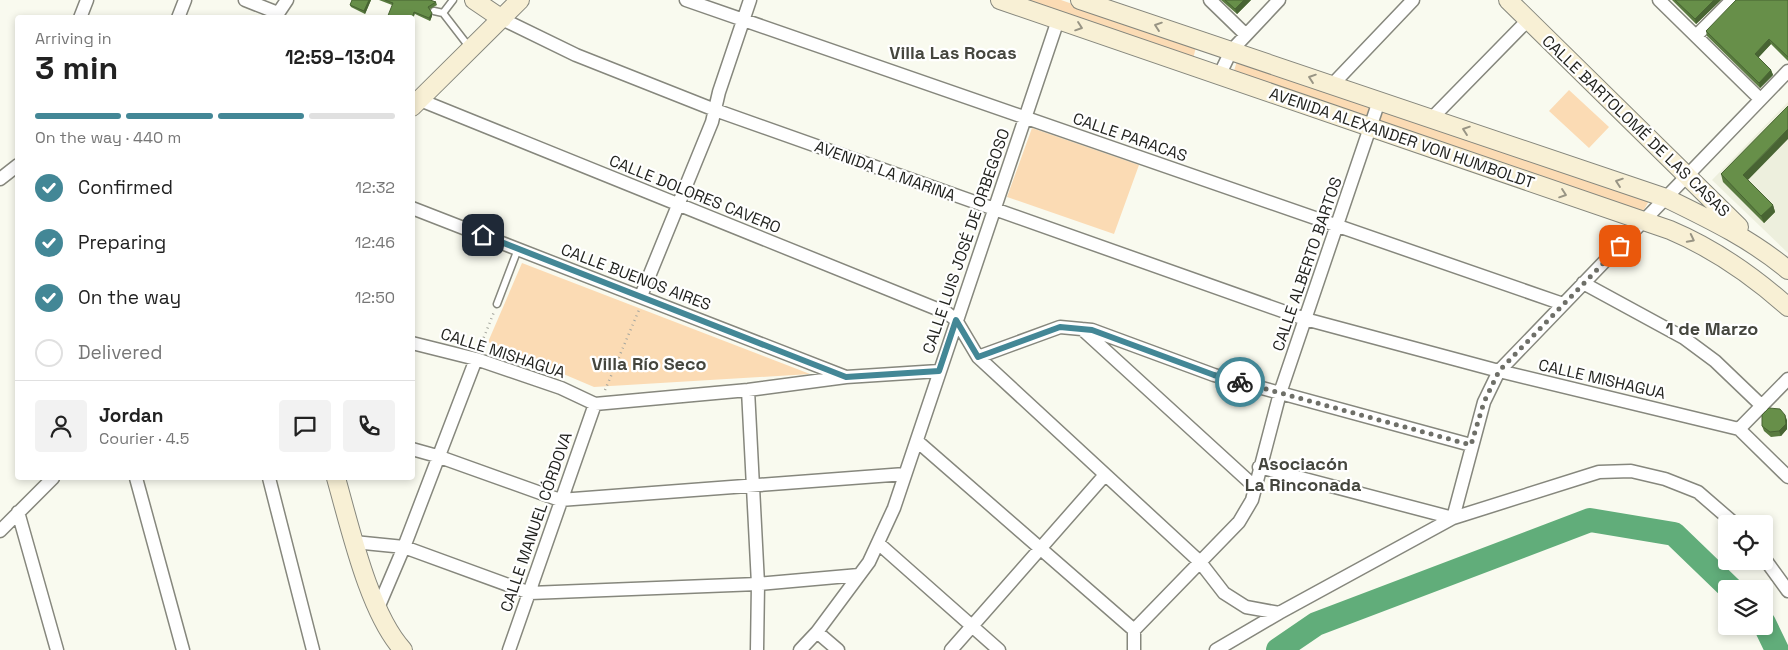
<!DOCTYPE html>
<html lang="en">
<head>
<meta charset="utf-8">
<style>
	body { margin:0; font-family:"Space Grotesk",sans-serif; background:#f2f2f2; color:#222; height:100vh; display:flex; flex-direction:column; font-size:19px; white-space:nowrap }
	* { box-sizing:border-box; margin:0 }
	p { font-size:16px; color:#767676 }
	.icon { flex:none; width:28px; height:28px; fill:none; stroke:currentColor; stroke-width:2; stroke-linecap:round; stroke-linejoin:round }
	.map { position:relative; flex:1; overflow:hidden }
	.drawer { position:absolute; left:15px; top:15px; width:400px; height:465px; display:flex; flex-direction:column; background:#fff; border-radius:5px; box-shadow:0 2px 8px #0003 }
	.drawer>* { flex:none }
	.fabs { position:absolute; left:1718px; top:515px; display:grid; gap:10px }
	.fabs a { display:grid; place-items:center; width:55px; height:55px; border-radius:5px; background:#fff; box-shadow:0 2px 8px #0003; font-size:25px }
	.pin { position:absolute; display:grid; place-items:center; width:42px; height:42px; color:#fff; margin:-21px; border-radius:10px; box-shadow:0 2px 8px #0006 }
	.courier { position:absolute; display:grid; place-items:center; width:50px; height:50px; margin:-25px; border:4px solid #438796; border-radius:50%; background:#fff; color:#222; box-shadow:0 1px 6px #0007 }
	.headline em { font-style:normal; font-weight:800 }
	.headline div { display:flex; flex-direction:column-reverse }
	.headline { display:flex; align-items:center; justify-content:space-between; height:85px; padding:0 20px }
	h1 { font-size:32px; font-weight:800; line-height:38px }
	.bar { display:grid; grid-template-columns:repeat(4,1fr); gap:8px 5px; align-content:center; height:60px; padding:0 20px }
	.bar i { height:6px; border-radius:4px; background:#e0e0e0 }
	.bar .current { background:#438796 }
	.bar p { grid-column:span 4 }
	.line { display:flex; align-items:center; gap:12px; padding:0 20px; border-top:1px solid #e0e0e0 }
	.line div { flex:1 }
	.round { display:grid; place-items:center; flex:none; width:52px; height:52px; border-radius:5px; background:#f2f2f2 }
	ol { padding:0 20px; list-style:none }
	li { display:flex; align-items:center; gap:15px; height:55px }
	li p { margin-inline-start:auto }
	li .icon { padding:5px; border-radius:50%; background:#438796; color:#fff; stroke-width:4 }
	li:last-child { color:#767676 }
	li i { width:28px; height:28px; border:2px solid #e0e0e0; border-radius:50% }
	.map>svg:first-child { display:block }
	.built { fill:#edefdd }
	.green { fill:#fbdbb4 }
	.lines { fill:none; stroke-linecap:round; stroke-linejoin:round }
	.river { stroke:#61ad7a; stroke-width:24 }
	.lane-casing { stroke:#86877d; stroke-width:9 }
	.street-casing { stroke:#86877d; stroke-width:15 }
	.secondary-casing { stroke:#86877d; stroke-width:20 }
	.path { stroke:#a6a79f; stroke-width:2.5; stroke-dasharray:1 4; stroke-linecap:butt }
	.lane { stroke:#fff; stroke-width:6 }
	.street { stroke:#fff; stroke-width:12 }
	.secondary { stroke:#f8f0d5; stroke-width:18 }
	.wall { fill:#597b3f }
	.shaded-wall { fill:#486433 }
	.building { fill:#678f49; stroke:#486433 }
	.oneway { stroke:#989484 }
	.done { stroke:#6e6f68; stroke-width:5; stroke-dasharray:0 9 }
	.route { stroke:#438796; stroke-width:6 }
	.labels { text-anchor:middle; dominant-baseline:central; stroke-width:4.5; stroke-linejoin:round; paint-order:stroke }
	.street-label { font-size:16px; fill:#232420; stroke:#fff }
	.neighbourhood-label { font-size:18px; font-weight:bold; fill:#45463e; stroke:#fff }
</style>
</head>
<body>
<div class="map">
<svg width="1788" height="650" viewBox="0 0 1788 650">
	<rect width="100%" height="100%" fill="#f9faef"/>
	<path class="built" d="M1788,102V253L1712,180Z"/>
	<path class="green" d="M1020,0H1061L1196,47L1193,59Z
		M1237,61L1649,201L1642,213L1233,74Z
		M1569,90L1609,127L1589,148L1549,111Z
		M1032,128L1139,165L1114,234L1007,197Z
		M522,263L810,374L594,387L488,342Z"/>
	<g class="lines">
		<path class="river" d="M1764,623L1777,650
			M1278,650L1316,624L1590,520L1674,534L1731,589"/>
		<g class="lane-casing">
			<path id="lane" d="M434,11L443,13L453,0
				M443,13L470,48
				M497,304L518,249"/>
		</g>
		<g class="street-casing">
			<path id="street" d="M245,0L278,13
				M686,0L1563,304
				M1210,0L1246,35
				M1659,0L1760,99
				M80,18L87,0
				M178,18L185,0
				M275,18L287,0
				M502,19L576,55L715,110L1305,319L1499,371L1739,429L1788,477
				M1696,36L1732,0
				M1219,76L1231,51L1279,0
				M1332,85L1413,0
				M420,100L947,313L956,320L978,357L1200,562L1224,593L1246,607L1279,613
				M1431,119L1528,20
				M0,179L18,165
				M412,208L846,377
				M1583,283L1684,338L1715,361L1762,406
				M641,296L712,122L719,92L750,0
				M1082,329L1255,487
				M412,343L476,359L561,388L595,404L748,390L846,377L939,371
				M978,357L1060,327L1092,330L1214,375L1471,445
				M748,390L758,584L757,650
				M1739,429L1788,379
				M917,441L1134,630V650
				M412,449L437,456L560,500L905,474
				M1259,467L1453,518
				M136,478L183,650
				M269,478L313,650
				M18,512L57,650
				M1453,518L1484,402L1499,371L1788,71
				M0,531L53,478
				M354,542L404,547L530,593L758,584L859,575
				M878,543L999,650
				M1764,558L1788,591
				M378,608L404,547L476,359
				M1134,630L1239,522L1252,500L1280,393L1379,101
				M817,632L838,650
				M509,650L595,404
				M800,650L817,632L869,562L894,508L1058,20
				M951,650L1104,476
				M1216,650L1279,613L1453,518L1599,472L1631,471L1665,479L1698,492L1735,524"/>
		</g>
		<g class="secondary-casing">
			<path id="secondary" d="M474,0L502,19
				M1000,0L1670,230C1715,249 1752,275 1788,307
				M1080,0L1666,198C1709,219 1751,239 1788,270
				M1508,0L1739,227
				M412,107L520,0
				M336,478C350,527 369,613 403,650"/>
		</g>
		<path class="path" d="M480,347L494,312
			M605,390L639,310"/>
		<use href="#lane" class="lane"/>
		<use href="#street" class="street"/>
		<use href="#secondary" class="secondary"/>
	</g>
	<path class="wall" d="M352,0H371L365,14L351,7L350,5Z
		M379,0H430L436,2L437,5L430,9L432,16L430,21L415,14L412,20V18L392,5Z
		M1221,0H1251L1237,14Z
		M1672,0H1721L1696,24Z
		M1788,0V61L1771,44L1758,58L1771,70L1773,75L1760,88L1707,36L1706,31Z
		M1721,174L1748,180L1773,205L1775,212L1764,223L1723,182Z
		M1787,420V429L1781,436L1771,437L1764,431L1762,426Z"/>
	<path class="shaded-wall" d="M369,0H371L365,14L364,11Z
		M1244,0H1251L1237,14L1235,9Z
		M1714,0H1721L1696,24L1695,19Z
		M432,13V16L430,21L429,18Z
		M1769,39L1771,44L1757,59L1755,54Z
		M1771,70L1773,75L1760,88L1759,83Z
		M1788,129V139L1746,182L1743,175Z
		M1773,205L1775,212L1764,223L1761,216Z
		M1785,415L1787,420V429L1781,436L1779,431Z"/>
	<path class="building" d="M352,0H369L364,11L350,5Z
		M385,0H430L436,2L428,7L432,13L429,18L414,12L412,18H387L393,3Z
		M1225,0H1244L1235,9Z
		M1675,0H1714L1695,19Z
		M1736,0H1788V57L1769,39L1755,54L1771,70L1759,83L1706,31Z
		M1788,106V129L1743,175L1773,205L1761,216L1721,174Z
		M1769,408L1780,409L1785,415L1786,424L1779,431L1770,432L1762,426V415Z"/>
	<defs><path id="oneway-chevron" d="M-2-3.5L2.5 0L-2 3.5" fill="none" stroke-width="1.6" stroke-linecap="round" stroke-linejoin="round" transform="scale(1.25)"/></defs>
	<g class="oneway">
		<use href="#oneway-chevron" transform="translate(1158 26) rotate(-161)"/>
		<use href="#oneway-chevron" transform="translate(1079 27) rotate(19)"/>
		<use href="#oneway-chevron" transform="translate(1312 78) rotate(-161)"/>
		<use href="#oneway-chevron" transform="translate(1466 130) rotate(-161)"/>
		<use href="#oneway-chevron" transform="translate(1619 182) rotate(-161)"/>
		<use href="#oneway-chevron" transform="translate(1563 194) rotate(19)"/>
		<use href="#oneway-chevron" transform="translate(1691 239) rotate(27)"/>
	</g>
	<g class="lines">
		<path class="done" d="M1240,382L1471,445L1484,402L1499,371L1620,246"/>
		<path class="route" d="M483,235L846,377L939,371L956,320L978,357L1060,327L1092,330L1214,375L1240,382"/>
	</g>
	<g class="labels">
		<g class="street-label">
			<text transform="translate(1636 126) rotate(44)">CALLE BARTOLOMÉ DE LAS CASAS</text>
			<text transform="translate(1130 137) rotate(19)">CALLE PARACAS</text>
			<text transform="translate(1402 138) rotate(19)">AVENIDA ALEXANDER VON HUMBOLDT</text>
			<text transform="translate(885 171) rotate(20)">AVENIDA LA MARINA</text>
			<text transform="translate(695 194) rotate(22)">CALLE DOLORES CAVERO</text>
			<text transform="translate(966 241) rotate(-71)">CALLE LUIS JOSÉ DE ORBEGOSO</text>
			<text transform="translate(1307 264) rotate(-71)">CALLE ALBERTO BARTOS</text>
			<text transform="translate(636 277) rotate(21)">CALLE BUENOS AIRES</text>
			<text transform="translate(503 353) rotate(18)">CALLE MISHAGUA</text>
			<text transform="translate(1602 379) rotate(13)">CALLE MISHAGUA</text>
			<text transform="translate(536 522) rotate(-71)">CALLE MANUEL CÓRDOVA</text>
		</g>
		<g class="neighbourhood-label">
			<text x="953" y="52">Villa Las Rocas</text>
			<text x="1712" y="328">1 de Marzo</text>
			<text x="649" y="363">Villa Río Seco</text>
			<text x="1303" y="463">Asociacón<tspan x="1303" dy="21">La Rinconada</tspan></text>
		</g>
	</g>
</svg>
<div class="fabs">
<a><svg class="icon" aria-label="locate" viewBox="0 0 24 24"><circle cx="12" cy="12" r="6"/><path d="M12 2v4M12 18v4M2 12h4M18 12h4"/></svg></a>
<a><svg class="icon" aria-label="layers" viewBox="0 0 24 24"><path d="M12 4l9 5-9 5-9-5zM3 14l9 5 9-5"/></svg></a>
</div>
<div class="pin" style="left:1620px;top:246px;background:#ea580c"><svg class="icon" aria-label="bag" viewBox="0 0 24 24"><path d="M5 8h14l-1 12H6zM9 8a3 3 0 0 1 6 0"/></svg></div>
<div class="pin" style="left:483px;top:235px;background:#1f2937"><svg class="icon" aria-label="home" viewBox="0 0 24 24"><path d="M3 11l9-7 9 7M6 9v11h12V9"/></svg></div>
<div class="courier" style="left:1240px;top:382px"><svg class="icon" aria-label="bike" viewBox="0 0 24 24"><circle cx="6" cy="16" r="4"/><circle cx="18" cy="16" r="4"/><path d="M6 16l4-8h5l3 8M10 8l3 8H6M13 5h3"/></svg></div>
<section class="drawer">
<div class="headline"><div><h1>3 min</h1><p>Arriving in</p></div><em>12:59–13:04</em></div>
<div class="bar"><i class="current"></i><i class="current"></i><i class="current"></i><i></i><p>On the way · 440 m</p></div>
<ol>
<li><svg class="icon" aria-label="check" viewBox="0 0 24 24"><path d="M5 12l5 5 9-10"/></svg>Confirmed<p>12:32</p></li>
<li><svg class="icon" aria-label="check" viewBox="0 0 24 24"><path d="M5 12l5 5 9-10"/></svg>Preparing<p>12:46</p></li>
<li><svg class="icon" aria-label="check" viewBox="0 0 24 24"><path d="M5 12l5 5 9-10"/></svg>On the way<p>12:50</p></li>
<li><i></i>Delivered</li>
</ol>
<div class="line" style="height:90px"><a class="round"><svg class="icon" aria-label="person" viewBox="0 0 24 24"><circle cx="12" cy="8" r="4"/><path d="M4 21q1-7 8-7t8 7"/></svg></a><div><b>Jordan</b><p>Courier · 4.5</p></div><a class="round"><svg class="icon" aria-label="chat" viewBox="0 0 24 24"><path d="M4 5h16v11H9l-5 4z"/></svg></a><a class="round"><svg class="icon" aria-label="phone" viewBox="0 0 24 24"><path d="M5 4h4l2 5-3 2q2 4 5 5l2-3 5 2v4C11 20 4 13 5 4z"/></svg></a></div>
</section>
</div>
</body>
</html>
